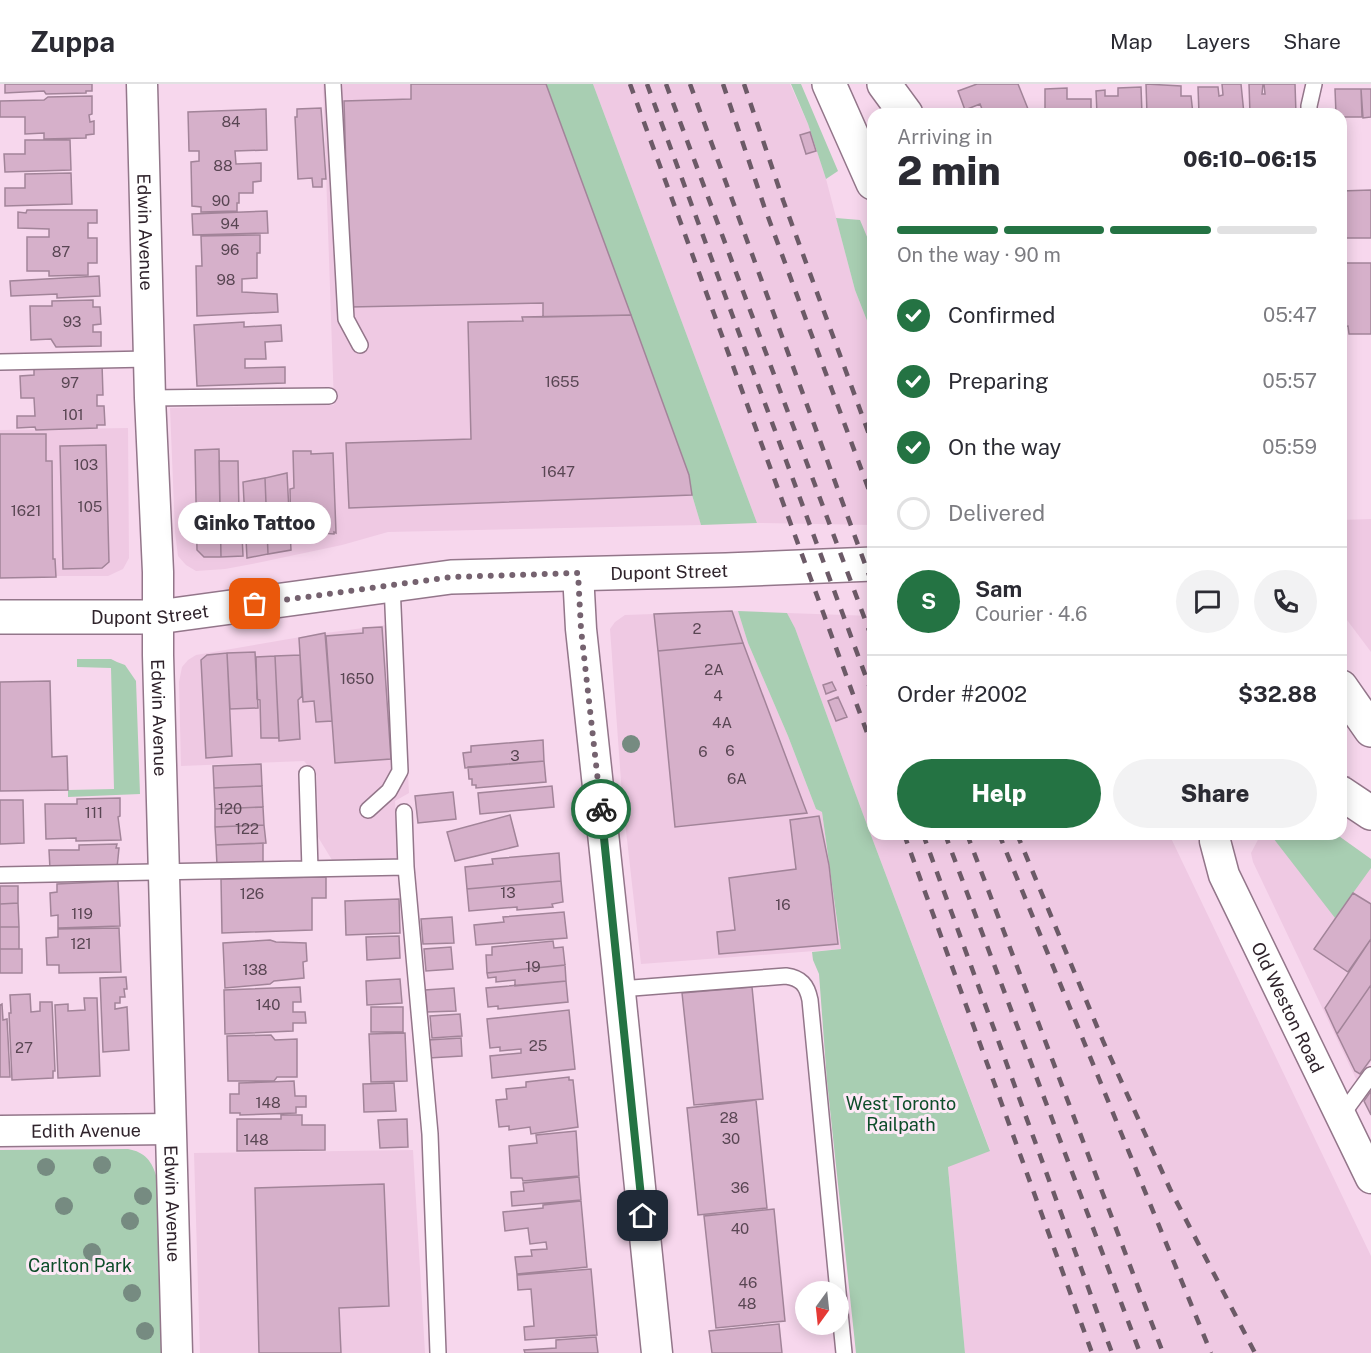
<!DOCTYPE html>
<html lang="en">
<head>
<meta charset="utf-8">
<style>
	body { margin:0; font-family:"Public Sans",sans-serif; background:#f2f2f3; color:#2b2b33; height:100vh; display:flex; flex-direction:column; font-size:22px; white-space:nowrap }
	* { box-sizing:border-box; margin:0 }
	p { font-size:20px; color:#7c7c81 }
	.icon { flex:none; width:33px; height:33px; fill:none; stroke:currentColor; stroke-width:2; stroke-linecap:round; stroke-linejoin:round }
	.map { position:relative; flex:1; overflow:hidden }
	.sheet { position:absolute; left:867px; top:24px; width:480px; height:732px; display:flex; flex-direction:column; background:#fff; border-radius:18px; box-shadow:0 3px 15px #0003 }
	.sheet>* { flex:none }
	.needle { width:39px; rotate:195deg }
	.controls { position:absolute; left:795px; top:1197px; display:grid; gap:12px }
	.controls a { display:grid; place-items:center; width:54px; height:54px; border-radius:50%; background:#fff; box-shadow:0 3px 15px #0003; font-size:30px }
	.pin { position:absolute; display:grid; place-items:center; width:51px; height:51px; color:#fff; margin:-26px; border-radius:12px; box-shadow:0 3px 9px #0006 }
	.courier { position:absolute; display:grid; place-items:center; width:60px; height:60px; margin:-30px; border:4px solid #247343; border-radius:50%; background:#fff; color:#222; box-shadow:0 2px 8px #0007 }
	.bubble { position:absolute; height:42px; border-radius:21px; background:#fff; box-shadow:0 3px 15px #0003; font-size:20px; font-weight:800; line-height:42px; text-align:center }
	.overview em { font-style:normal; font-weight:800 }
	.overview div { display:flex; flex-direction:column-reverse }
	.overview { display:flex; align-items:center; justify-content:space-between; height:102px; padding:0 30px }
	h1 { font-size:39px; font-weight:800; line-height:45px }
	.bar { display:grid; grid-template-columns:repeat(4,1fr); gap:9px 6px; align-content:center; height:72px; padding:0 30px }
	.bar i { height:8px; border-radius:4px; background:#e1e1e2 }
	.bar .current { background:#247343 }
	.bar p { grid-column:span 4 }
	.line { display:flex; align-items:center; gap:15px; padding:0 30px; border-top:2px solid #e1e1e2 }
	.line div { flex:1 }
	.round { display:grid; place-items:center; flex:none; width:63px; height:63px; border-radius:32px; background:#f2f2f3 }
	ol { padding:0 30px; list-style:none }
	li { display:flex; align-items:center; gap:18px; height:66px }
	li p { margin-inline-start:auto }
	li .icon { padding:6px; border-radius:50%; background:#247343; color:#fff; stroke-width:4 }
	li:last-child { color:#7c7c81 }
	li i { width:33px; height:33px; border:3px solid #e1e1e2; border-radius:50% }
	.primary-button { display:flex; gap:12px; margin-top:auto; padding:12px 30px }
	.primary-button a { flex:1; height:69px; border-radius:36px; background:#247343; color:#fff; font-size:24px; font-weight:800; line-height:69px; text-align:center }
	.primary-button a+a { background:#f2f2f3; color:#2b2b33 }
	header { display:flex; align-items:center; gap:36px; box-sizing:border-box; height:84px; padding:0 30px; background:#fff; border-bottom:2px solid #e1e1e2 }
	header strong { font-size:28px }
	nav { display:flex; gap:33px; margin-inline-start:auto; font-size:21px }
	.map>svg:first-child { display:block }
	.built { fill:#efc9e3 }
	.green { fill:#a8ceb2 }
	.building { fill:#d6b0ca; stroke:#a28499; stroke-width:1.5 }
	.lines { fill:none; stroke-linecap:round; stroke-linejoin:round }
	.lane-casing { stroke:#93768a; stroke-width:18 }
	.street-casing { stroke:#93768a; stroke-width:33 }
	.secondary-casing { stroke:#93768a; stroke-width:36 }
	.lane { stroke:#fff; stroke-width:15 }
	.street { stroke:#fff; stroke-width:30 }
	.secondary { stroke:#fff; stroke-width:33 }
	.rail { stroke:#6c5a67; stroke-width:4.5; stroke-dasharray:10 10; stroke-linecap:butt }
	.tree { fill:#768b81 }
	.done { stroke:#75626f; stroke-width:6; stroke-dasharray:0 10.8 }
	.route { stroke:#247343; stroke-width:8 }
	.labels { text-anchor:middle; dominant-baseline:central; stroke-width:6; stroke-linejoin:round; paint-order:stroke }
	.number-label { font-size:15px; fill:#594653 }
	.street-label { font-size:18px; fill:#2f232b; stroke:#fde9f6 }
	.park-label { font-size:18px; fill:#0d4d29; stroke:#fde9f6 }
</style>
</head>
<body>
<header>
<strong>Zuppa</strong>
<nav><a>Map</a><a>Layers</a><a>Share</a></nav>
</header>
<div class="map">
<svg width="1371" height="1269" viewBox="0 0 1371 1269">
	<rect width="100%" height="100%" fill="#f7d7ed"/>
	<path class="built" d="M323,0H546L689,391L692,411L701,441L388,448L342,461L257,479L225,485L196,487L186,481L178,472L175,448L170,324L334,321Z
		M593,0H790L808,40L826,95L855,206L873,252V441L757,439Z
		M128,344L129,474L123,485L108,492H0V346Z
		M1371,435V568L1341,528V436Z
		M738,527L748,559L788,652L816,725L822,728L841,865L641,880L622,711L610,545L615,538L625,531Z
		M787,529L873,532V750H1169L1371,1172V1269H965L948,1082L990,1066L863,730L795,544Z
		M401,539L409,709L395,717L398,774L332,776L318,753L317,692L304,677L181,682L179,598L182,583L188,576L196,571L318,550Z
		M1261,750H1336L1371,775V978L1357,997L1253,778L1251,769Z
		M413,1066L425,1269H200L194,1069Z"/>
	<path class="green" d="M546,0H593L757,439L701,441L692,411L689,391Z
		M791,0H801L838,87L826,95L808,40Z
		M836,134L860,136L873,167V252L855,206Z
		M738,527L787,529L795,544L863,730L990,1067L948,1083L965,1269H856L827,997L819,890L813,876L812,868L841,865L822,728L816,725L788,652L748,559Z
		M77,575H111L117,578L125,581L136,597L140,710L68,713V706L114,705L111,584L77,583Z
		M1270,750H1336L1371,775V784L1335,834Z
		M128,1065C145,1068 152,1077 157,1094L163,1269H0V1066Z"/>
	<path class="building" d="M5,0H92V7H86V9L46,10L44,7L5,9Z
		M411,0H546L631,231L543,233V219L350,223L344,17L411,15Z
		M977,0H1018L1030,30H984L980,20L965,26L958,7Z
		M1146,0L1181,2V12H1191L1193,30H1147Z
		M1222,0H1241L1244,30H1199L1198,3H1218L1219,12L1223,11Z
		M1249,0H1263L1262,10H1265L1264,0H1295L1296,30H1250Z
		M1141,3L1142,30H1097L1096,7L1105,6V12H1118V4Z
		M1067,4V15H1091V30H1045V5Z
		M1335,5H1361L1362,33H1341V30H1336Z
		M1361,5H1371V33L1363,34Z
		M92,12V30L89,31L90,38L94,37V50L86,51V54L44,55V49L25,50V33H0V17L44,16L48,13Z
		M321,24L326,95H322V103H313L312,94L298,95L295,33H297V25Z
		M266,25L267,66L235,67L236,80L261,79V97L253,98V109H239V119H237V127L201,128V123L192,122L191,78L199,77V67H189L188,28Z
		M810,48L816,67L806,70L800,51Z
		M25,56H70L71,86L5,88L4,70H25Z
		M71,89L72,120L5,122V104H25V90Z
		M1371,106V154H1341V107Z
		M27,126H97V139H88V154H97V179H88V191L49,192V187H27V153H49V145L18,144V128L26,129Z
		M267,127L268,149L193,151L192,130Z
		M260,151V169H257V194L242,195V208L277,210L278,228L197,232L196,182H202L201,152Z
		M1341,179H1371V250H1349L1348,242L1341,243Z
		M99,192L100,212L57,214V210L11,212L10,197Z
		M93,216V223H100L101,240L93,241V248H101V262L56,263L51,255L31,256L30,222H52V217Z
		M631,231L689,391L692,411L349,424L346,359L471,355L468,238L523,237L522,233Z
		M244,238V243L281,241L282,257L265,258L266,275H245V284L285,283V299L197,302L194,241Z
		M102,280L103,311H97V322H104L105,341H97V344L36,346L35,343L17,344V332H35L34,314H21L20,292L34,291V283Z
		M0,350H46V377H52L53,475H55L56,493L0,494Z
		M106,361L109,478L102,484L63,485L60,362Z
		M219,365L221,473H204L197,466L195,366Z
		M293,367H311V370L333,369L336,449L334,448V450L306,448L307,451H293L291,449L290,405L294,404Z
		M219,377H238L239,429H241L243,472L221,473Z
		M287,389L291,466L268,470L265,394Z
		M265,394L268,470L247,474L243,398Z
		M732,527L743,559L658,567L654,530Z
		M382,543L391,675L335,679L326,552L363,549V544Z
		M325,549L332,637L316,638L314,617L303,618L299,554Z
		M743,559L807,729L675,743L658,567Z
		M255,568L258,624L230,625L227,569Z
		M227,569L232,672L206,674L201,576L207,571Z
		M300,571L302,612L298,616L300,655L279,657L275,572Z
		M275,572L279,654H261L260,616L257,615L256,573Z
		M50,597L52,673L67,672L68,706L0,707V598Z
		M832,598L836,606L826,610L823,601Z
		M838,613L847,633L836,637L828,617Z
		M543,656L544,677L465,684L463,669L471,668V662Z
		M544,677L546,698L476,704V701H472V695H469L468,683Z
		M261,680L262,702L214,704L213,682Z
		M262,702L263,723L215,725L214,704Z
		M552,702L554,723L480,730L478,709Z
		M453,708L456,735L418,739L415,712Z
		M120,714V732L118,733L121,756L76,757V754L46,755L45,720H77V715Z
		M0,716H23L24,759L0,760Z
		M263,723L264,741L215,743V725Z
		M510,731L518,762L455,777L447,748Z
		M819,732L829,781L838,860L719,870L717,848L735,846L729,794L796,785L790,736Z
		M264,741L266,759L216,761L215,743Z
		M263,759V780L217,781L216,761Z
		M117,760L116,764H119L117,784L50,785L49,766H79V761Z
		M559,769L561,797L467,805L465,783L493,780L492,775Z
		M326,793V814H312V846L222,849L221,795Z
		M118,797L120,842L58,844V831L51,832L50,809L57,808V800Z
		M561,797L563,818L552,820L553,823L517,826V823L469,827L467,805Z
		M0,802H18V819L0,820Z
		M1353,809L1371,820V855L1348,888L1314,865Z
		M399,815L400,849L346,851L345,817Z
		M18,819L19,843H0V820Z
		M564,828L567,854L476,861L474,841L504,838L503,833Z
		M452,833L454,859L423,860L421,835Z
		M0,843H19V865H0Z
		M119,844L121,888L59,889V881H47L46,854L58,853V845Z
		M399,852L400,874L367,876L366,853Z
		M1371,855V901L1337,950L1325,924Z
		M270,856L276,858L306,859L307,877L303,878L304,894L274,897L270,900L225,904L223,859Z
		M553,857L554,864L563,863L565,881L487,889L486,871H492V863Z
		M451,863L453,885L426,887L424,865Z
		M0,865H22V889H0Z
		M565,881L566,897L515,902V896L496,898V893L488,894L487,889Z
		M126,893L127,905H124L125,913H120V919H115V925L127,923L129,966L103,968L100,894Z
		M400,895L402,919L367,921L366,897Z
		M566,897L568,918L498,925V922L488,923L486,904Z
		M1371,901V975L1360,990L1355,987L1337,950Z
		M300,903L301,918H293V928H305L306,939H293V947L225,950L224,906Z
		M752,903L763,1015L694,1021L682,909Z
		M454,904L456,927L427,928L425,906Z
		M30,910L31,928L40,927V918H52L55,987H53V994L12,996L9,929H11L10,911Z
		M84,914H97L100,992L58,994L55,921L68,920V927L85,926Z
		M2,920L3,936L7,935L10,993H0V921Z
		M371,923H403V948H371Z
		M569,926L575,985L492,994L490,972L521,969V965L500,967V963L490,964L487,935Z
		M460,930L462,952L432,954L430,932Z
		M405,949L407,997L371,998L369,950Z
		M271,951L275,956L297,955V993H277L274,997H228L227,952Z
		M461,954L462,972L429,974L428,956Z
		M569,993V996H573L578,1043L531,1050L530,1043L509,1046V1042L499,1043L496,1016L507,1015L506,1005L526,1003V998Z
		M294,997L295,1012H306V1023H296V1029L240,1031V1029H230V1010H239V999Z
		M394,999L396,1027L364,1028L363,1000Z
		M1371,1007V1031L1364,1017Z
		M756,1016L767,1124L698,1131L687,1024Z
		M281,1031H302V1041H325V1066L237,1067V1035H281Z
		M407,1035L408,1063L380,1064L378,1036Z
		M576,1047L579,1092L523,1097L522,1094H511L509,1062L537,1059L536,1051Z
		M579,1093L581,1116L512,1122L511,1108L524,1107L523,1099Z
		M384,1100L389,1222L339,1224L341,1269H259L255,1104Z
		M581,1117L587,1183L517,1190L515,1173L532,1172L531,1166L547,1165L546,1158L530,1160L528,1144L505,1147L503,1128L543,1124V1121Z
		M774,1125L785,1237L716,1244L704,1132Z
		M591,1185L597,1251L525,1256L524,1243L534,1242L531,1205L518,1206L517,1191Z
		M779,1240L782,1269H712L709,1247Z
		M596,1253L598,1269H525L524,1266L556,1264V1256Z"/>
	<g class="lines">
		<g class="lane-casing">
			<path id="lane" d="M333,0L346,235L360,261
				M1309,30V22L1314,0
				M0,278L149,275
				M150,314L329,312
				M307,690L310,785
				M368,726L389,707L400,687L392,500
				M404,728L406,783
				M0,791L406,783L430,1050L438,1269
				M620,905L786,892C801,894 807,901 810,916L838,1208
				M1341,1032L1371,991
				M838,1208L844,1269"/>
		</g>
		<g class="street-casing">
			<g id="street">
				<path id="s1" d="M142,0L150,314L158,488V571L177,1269"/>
				<path d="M578,489L581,545L617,879L657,1269"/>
				<path id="s2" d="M1215,750V757L1224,791L1371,1094"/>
				<path id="s3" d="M0,1047L170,1045"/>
			</g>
		</g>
		<g class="secondary-casing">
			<g id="secondary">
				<path d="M829,0L873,99"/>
				<path d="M884,0L906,30"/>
				<path id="s4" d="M0,533H158L451,493L726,486L873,480"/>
				<path d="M1341,603L1371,646"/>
				<path d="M1341,709L1371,729"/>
			</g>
		</g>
		<use href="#lane" class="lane"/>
		<use href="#street" class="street"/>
		<use href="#secondary" class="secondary"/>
		<path class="rail" d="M630,0L873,665
			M647,0L873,612
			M666,0L873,557
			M690,0L873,502
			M723,0L764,122L873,417
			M744,0L783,116L873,361
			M904,750L1092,1269
			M923,750L1112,1269
			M945,750L1140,1269
			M967,750L1163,1269
			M999,750L1211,1269
			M1017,750L1103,957L1170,1105L1255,1269"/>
	</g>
	<g class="tree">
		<circle cx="631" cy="660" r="9"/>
		<circle cx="102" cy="1081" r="9"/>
		<circle cx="46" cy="1083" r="9"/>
		<circle cx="143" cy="1112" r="9"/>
		<circle cx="64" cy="1122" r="9"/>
		<circle cx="130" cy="1137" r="9"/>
		<circle cx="92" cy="1168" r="9"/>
		<circle cx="132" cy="1209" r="9"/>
		<circle cx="145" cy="1247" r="9"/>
	</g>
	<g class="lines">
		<path class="done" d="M255,520L451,493L578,489L581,545L601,725"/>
		<path class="route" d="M601,725L643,1132"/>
	</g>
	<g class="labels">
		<g class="number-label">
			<text x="231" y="37">84</text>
			<text x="223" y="81">88</text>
			<text x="221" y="116">90</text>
			<text x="230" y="139">94</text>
			<text x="230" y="165">96</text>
			<text x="61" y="167">87</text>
			<text x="226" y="195">98</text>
			<text x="72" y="237">93</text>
			<text x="562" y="297">1655</text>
			<text x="70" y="298">97</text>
			<text x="73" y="330">101</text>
			<text x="86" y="380">103</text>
			<text x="558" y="387">1647</text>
			<text x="90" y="422">105</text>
			<text x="26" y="426">1621</text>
			<text x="697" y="544">2</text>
			<text x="714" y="585">2A</text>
			<text x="357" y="594">1650</text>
			<text x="718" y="611">4</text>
			<text x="722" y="638">4A</text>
			<text x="730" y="666">6</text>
			<text x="703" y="667">6</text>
			<text x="515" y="671">3</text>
			<text x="737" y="694">6A</text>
			<text x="230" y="724">120</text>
			<text x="94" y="728">111</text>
			<text x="247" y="744">122</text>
			<text x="508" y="808">13</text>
			<text x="252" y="809">126</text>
			<text x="783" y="820">16</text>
			<text x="82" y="829">119</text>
			<text x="81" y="859">121</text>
			<text x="533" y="882">19</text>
			<text x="255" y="885">138</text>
			<text x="268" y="920">140</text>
			<text x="538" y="961">25</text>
			<text x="24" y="963">27</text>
			<text x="268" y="1018">148</text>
			<text x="729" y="1033">28</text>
			<text x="731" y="1054">30</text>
			<text x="256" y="1055">148</text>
			<text x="740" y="1103">36</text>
			<text x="740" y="1144">40</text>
			<text x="748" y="1198">46</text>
			<text x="747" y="1219">48</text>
		</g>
		<g class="street-label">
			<text stroke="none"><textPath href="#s1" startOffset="148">Edwin Avenue</textPath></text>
			<text stroke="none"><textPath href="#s4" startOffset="672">Dupont Street</textPath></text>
			<text stroke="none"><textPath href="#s4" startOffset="150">Dupont Street</textPath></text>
			<text stroke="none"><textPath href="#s1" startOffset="634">Edwin Avenue</textPath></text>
			<text stroke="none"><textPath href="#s2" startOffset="189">Old Weston Road</textPath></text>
			<text stroke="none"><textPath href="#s3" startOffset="86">Edith Avenue</textPath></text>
			<text stroke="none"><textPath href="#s1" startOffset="1120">Edwin Avenue</textPath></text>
		</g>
		<g class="park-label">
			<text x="901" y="1019">West Toronto<tspan x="901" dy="21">Railpath</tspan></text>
			<text x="80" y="1181">Carlton Park</text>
		</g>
	</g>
</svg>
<div class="controls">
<a><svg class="needle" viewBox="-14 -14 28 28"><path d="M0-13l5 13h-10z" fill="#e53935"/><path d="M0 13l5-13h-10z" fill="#7c7c81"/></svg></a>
</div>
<div class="pin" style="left:255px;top:520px;background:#ea580c"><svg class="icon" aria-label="bag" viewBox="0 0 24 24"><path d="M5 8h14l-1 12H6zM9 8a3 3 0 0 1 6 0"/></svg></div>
<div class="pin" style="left:643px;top:1132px;background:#1f2937"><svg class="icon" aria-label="home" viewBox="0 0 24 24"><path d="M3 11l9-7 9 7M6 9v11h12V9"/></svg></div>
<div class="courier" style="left:601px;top:725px"><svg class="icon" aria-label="bike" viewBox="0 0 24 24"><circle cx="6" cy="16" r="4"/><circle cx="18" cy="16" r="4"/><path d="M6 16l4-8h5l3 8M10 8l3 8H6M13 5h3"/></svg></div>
<div class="bubble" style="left:178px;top:418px;width:153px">Ginko Tattoo</div>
<section class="sheet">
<div class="overview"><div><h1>2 min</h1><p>Arriving in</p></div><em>06:10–06:15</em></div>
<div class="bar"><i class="current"></i><i class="current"></i><i class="current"></i><i></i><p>On the way · 90 m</p></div>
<ol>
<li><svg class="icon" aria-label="check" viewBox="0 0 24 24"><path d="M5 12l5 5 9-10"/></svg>Confirmed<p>05:47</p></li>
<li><svg class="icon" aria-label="check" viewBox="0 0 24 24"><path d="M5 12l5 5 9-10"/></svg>Preparing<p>05:57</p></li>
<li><svg class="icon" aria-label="check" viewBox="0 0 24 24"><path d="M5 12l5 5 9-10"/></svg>On the way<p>05:59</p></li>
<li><i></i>Delivered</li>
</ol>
<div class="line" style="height:108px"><b class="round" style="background:#247343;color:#fff">S</b><div><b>Sam</b><p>Courier · 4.6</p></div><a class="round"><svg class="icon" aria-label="chat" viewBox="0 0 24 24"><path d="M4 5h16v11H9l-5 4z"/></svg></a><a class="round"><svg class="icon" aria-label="phone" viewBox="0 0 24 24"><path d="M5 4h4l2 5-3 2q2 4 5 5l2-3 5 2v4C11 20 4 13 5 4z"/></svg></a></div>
<div class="line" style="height:78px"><div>Order #2002</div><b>$32.88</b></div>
<div class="primary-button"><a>Help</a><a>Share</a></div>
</section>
</div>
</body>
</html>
